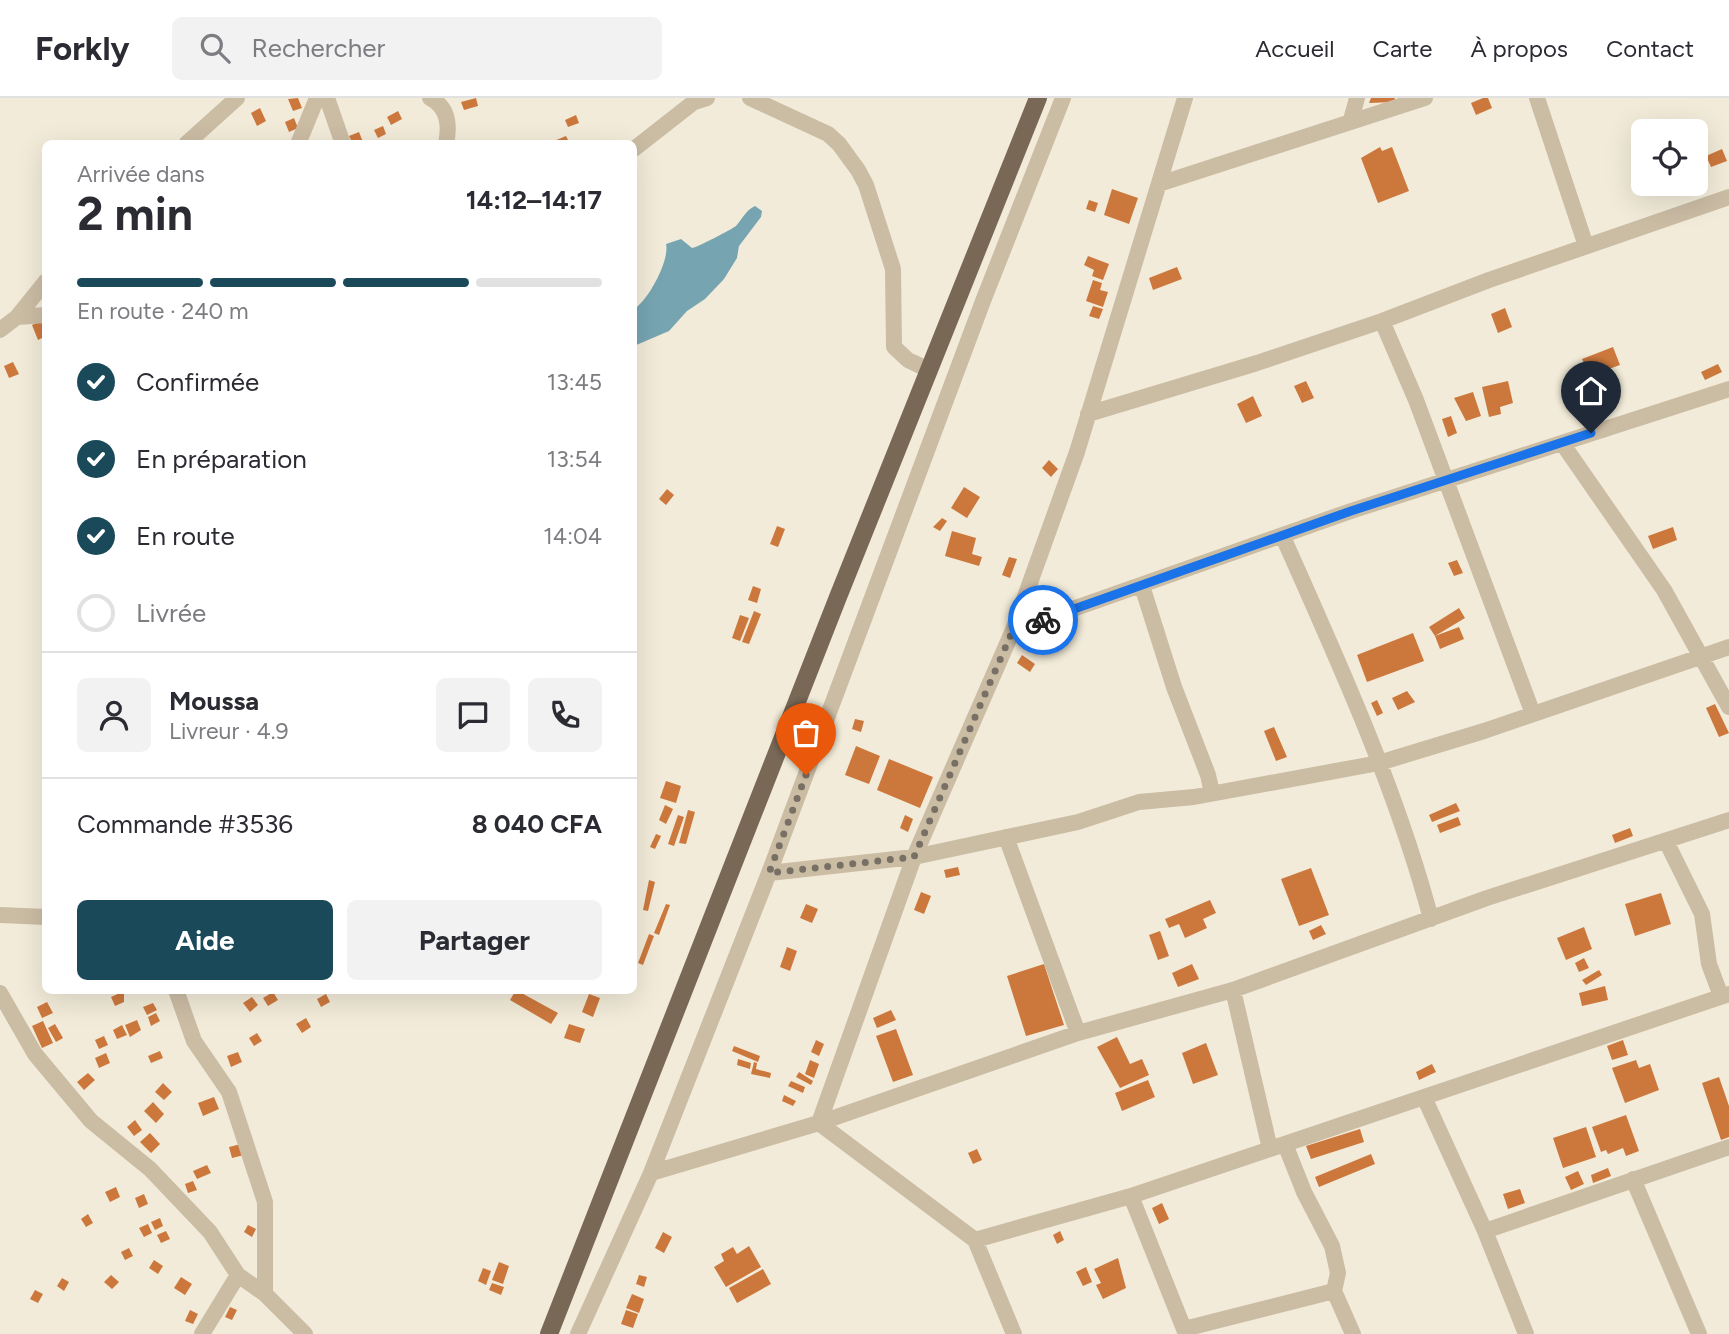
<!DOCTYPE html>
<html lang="fr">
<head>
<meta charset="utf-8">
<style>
	body { margin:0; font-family:Figtree,sans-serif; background:#f2f2f3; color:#2b2b33; height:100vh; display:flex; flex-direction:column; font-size:26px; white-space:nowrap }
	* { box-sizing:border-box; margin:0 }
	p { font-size:23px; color:#7c7c81 }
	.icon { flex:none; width:38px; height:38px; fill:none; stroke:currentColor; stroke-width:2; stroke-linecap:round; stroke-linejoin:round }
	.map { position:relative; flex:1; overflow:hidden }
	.drawer { position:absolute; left:42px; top:42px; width:595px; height:854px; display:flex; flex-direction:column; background:#fff; border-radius:10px; box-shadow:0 7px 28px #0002 }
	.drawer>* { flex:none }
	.fabs { position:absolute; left:1631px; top:21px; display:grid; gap:14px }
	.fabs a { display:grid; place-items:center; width:77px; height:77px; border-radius:10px; background:#fff; box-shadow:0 7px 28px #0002; font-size:35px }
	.pin { position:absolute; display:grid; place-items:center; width:60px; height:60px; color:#fff; margin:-72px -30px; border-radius:50% 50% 50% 0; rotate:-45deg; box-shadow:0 0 7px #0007 }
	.pin .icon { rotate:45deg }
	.courier { position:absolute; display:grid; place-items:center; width:70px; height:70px; margin:-35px; border:5px solid #1a73e8; border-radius:50%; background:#fff; color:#222; box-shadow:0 2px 9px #0007 }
	.head em { font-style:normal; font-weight:700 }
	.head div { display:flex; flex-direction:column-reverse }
	.head { display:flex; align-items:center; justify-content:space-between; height:119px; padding:0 35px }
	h1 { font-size:46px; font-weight:700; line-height:52px }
	.bar { display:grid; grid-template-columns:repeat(4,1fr); gap:10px 7px; align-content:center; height:84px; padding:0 35px }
	.bar i { height:9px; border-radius:5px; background:#e1e1e2 }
	.bar .selected { background:#1a4a59 }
	.bar p { grid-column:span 4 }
	.line { display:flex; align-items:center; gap:18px; padding:0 35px; border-top:2px solid #e1e1e2 }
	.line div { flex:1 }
	.round { display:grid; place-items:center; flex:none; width:74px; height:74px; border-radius:10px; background:#f2f2f3 }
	ol { padding:0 35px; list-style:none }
	li { display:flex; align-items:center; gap:21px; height:77px }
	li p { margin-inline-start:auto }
	li .icon { padding:7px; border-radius:50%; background:#1a4a59; color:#fff; stroke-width:4 }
	li:last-child { color:#7c7c81 }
	li i { width:38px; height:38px; border:4px solid #e1e1e2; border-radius:50% }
	.action { display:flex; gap:14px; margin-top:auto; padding:14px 35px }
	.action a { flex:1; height:80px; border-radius:10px; background:#1a4a59; color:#fff; font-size:28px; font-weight:700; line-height:80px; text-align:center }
	.action a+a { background:#f2f2f3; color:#2b2b33 }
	header { display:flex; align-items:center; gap:42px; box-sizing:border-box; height:98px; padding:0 35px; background:#fff; border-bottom:2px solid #e1e1e2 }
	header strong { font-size:33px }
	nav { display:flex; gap:38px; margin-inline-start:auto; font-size:24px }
	.search { width:490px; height:63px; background:#f2f2f3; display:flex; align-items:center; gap:18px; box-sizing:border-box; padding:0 24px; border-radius:10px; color:#7c7c81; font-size:26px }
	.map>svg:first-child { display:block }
	.water { fill:#76a5b1 }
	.building { fill:#cc783d }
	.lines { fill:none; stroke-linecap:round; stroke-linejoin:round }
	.minor { stroke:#cbbca4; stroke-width:16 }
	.primary { stroke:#796856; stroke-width:18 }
	.done { stroke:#787065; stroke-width:7; stroke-dasharray:0 12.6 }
	.route { stroke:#1a73e8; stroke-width:9 }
</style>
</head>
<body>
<header>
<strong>Forkly</strong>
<div class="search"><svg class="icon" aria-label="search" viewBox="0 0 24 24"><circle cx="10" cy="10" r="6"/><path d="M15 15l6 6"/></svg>Rechercher</div>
<nav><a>Accueil</a><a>Carte</a><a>À propos</a><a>Contact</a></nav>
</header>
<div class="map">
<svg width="1729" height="1236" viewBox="0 0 1729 1236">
	<rect width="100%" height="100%" fill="#f2ebd9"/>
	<path class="water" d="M755,108L762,113L761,119L739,148L737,160L724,181L705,201L687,213L669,233L634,248V211C648,203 670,162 666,146L681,141L692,150C696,150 732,131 736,128C743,120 745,113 755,108Z"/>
	<path class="building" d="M298,0L302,10L293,13L288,1Z
		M476,0L478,8L464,12L461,4Z
		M1371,0H1395L1394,4L1369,5Z
		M1483,0H1488L1492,10L1476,17L1471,5Z
		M260,10L266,23L257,28L251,15Z
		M398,13L402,21L391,27L387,19Z
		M576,17L579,25L568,29L565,22Z
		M294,20L298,30L289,34L285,24Z
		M383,28L386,36L378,40L374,32Z
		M359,34L363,44L353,46L349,38Z
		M566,38L570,46H555L554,43Z
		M1380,49L1382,53L1392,49L1409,93L1378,105L1361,60Z
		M1722,51L1727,63L1711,69L1706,58Z
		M1112,91L1138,100L1129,126L1104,117Z
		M1089,102L1098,105L1095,114L1086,111Z
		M1088,158L1109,166L1103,182L1092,178L1094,172L1084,167Z
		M1177,169L1182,181L1153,192L1149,180Z
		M1093,182L1102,185L1100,192L1108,194L1103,209L1086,203Z
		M1093,208L1103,211L1099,221L1089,218Z
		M1505,210L1512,229L1498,235L1491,216Z
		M41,223L46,238L38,242L32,227Z
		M1613,249L1620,267L1589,278L1582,261Z
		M13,264L19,276L9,280L4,268Z
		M1718,266L1722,274L1705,282L1701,274Z
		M1306,283L1314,300L1302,305L1294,288Z
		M1508,283L1513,305L1500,309L1501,316L1489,319L1482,289Z
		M1473,294L1481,318L1466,323L1454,300Z
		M1253,298L1262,318L1246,325L1237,306Z
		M1451,318L1457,335L1448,339L1442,321Z
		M1049,362L1058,371L1051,379L1042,370Z
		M964,389L980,399L967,420L951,410Z
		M667,391L674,397L666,407L659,401Z
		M942,420L947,423L940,433L933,429Z
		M777,428L785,431L778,449L770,446Z
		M1673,429L1677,442L1653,451L1648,438Z
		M952,433L976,440L972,456L982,459L979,468L945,458Z
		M1009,459L1017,461L1010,480L1002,477Z
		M1457,462L1463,475L1454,478L1448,465Z
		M753,488L761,491L757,505L748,502Z
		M1459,510L1465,520L1435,538L1429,529Z
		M754,513L761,516L749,546L742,544Z
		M740,517L749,520L740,543L732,540Z
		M1459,529L1464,541L1440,551L1435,538Z
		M1413,535L1424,563L1367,584L1357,557Z
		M1022,557L1035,566L1030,574L1017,565Z
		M1407,593L1415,604L1398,612L1392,600Z
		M1377,602L1383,615L1377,618L1371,605Z
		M1715,606L1729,635L1719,639L1706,610Z
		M855,621L864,623L861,634L852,631Z
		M1274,629L1287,659L1276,663L1264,633Z
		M856,648L880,658L869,686L845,677Z
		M889,661L933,679L920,710L877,692Z
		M666,683L681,688L676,705L660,700Z
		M1456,705L1460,713L1432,724L1429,717Z
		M665,707L673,711L666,726L659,722Z
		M688,712L695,714L686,746L679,745Z
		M678,717L684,719L674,748L668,746Z
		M905,717L913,721L908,734L900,730Z
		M1458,719L1461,727L1440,735L1437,727Z
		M1630,730L1633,738L1615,745L1612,737Z
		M656,736L661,738L655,751L650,749Z
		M958,769L960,777L946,780L944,772Z
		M1311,770L1329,817L1299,828L1281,781Z
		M649,782L655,784L648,813L643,812Z
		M921,794L931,798L924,816L914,812Z
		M1661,795L1671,826L1635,838L1625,806Z
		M1210,802L1216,815L1203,821L1207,830L1185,840L1179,826L1169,830L1165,821Z
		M666,806L670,807L659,837L654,835Z
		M806,806L818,811L812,825L800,820Z
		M1321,827L1326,836L1313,842L1309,833Z
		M1584,829L1592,851L1566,862L1557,840Z
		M1160,833L1169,858L1158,862L1149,837Z
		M649,836L654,838L643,867L638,865Z
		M787,849L797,853L790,873L780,869Z
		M1584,860L1589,870L1579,874L1575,865Z
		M1044,866L1064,927L1026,938L1007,878Z
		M1192,866L1199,881L1178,889L1172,875Z
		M1599,872L1602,877L1586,887L1582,882Z
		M1605,888L1608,902L1582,908L1579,895Z
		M516,892L558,915L551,926L510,902Z
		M124,893V904L115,908L111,899Z
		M273,894L278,902L268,908L263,900Z
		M326,896L330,904L321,909L317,901Z
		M589,896L600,900L593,919L582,914Z
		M252,899L258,907L250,914L243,905Z
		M47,904L53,915L42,920L37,909Z
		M153,905L157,912L147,917L143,909Z
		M891,912L896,922L877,930L873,920Z
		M156,915L160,923L151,928L148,919Z
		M306,920L311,929L302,935L296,926Z
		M137,922L141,932L130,939L125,927Z
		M43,923L53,945L42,950L32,928Z
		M55,926L63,940L56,944L48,930Z
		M569,926L585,931L580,945L564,940Z
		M122,927L127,937L117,941L113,932Z
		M896,931L913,977L893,984L876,938Z
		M257,935L262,943L254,948L249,940Z
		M104,938L108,947L99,951L95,942Z
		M1117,939L1130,966L1142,961L1149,977L1120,990L1097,949Z
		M816,942L824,946L819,958L811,954Z
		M1623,942L1628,957L1612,962L1607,948Z
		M1206,945L1218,977L1193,986L1182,955Z
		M734,948L760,958L758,964L732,953Z
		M160,953L163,960L151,965L148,958Z
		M238,954L242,964L231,969L227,958Z
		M106,955L110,965L99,970L95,960Z
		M738,961L751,965L750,971L737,967Z
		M810,962L819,966L814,980L805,976Z
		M1636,962L1639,970L1650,966L1659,992L1625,1005L1612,970Z
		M754,964L757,965L756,971L771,975L770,980L751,976Z
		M1432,966L1436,974L1419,982L1416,974Z
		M799,974L813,983L811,987L796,979Z
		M88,975L95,982L84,992L77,984Z
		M1719,979L1729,1008V1039L1721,1042L1702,985Z
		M1148,982L1155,999L1122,1013L1115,995Z
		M791,983L805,989L803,995L788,988Z
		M163,985L172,994L164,1002L155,994Z
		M784,997L796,1003L793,1008L782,1003Z
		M214,999L219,1011L203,1018L198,1005Z
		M153,1004L164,1016L156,1025L144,1013Z
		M1626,1017L1639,1053L1626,1058L1623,1050L1608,1056L1606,1052L1601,1054L1592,1029Z
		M135,1022L142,1032L134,1038L127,1029Z
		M1586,1029L1596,1059L1563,1070L1553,1040Z
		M1360,1031L1364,1044L1311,1061L1306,1048Z
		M150,1035L160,1046L151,1055L140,1044Z
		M241,1046L244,1057L232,1060L229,1049Z
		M977,1051L982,1062L973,1066L968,1055Z
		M1371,1056L1375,1066L1319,1089L1315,1079Z
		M207,1067L211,1075L197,1081L193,1073Z
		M1608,1070L1611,1078L1593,1085L1591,1077Z
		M1578,1073L1584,1086L1571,1092L1565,1079Z
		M193,1083L197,1092L188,1095L185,1086Z
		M116,1089L120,1099L110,1104L105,1094Z
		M1520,1091L1525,1105L1508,1111L1503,1096Z
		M144,1096L148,1106L139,1110L135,1100Z
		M1162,1105L1169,1121L1159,1126L1152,1110Z
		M88,1116L93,1125L86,1129L81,1121Z
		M160,1120L163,1128L155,1132L151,1124Z
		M148,1126L152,1135L144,1139L139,1130Z
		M248,1127L256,1131L252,1139L244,1134Z
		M166,1133L170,1141L161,1145L157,1137Z
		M1060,1133L1064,1142L1057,1146L1053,1137Z
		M663,1134L672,1139L664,1155L655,1150Z
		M749,1148L761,1169L726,1189L714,1169L724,1163L721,1156L733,1149L737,1156Z
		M129,1150L133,1158L125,1162L121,1154Z
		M1118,1160L1126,1190L1103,1201L1096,1187L1101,1185L1094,1171Z
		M154,1162L163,1168L158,1176L149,1170Z
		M499,1164L509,1168L503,1186L492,1182Z
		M1086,1169L1092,1184L1083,1188L1076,1174Z
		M483,1170L491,1173L486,1187L478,1183Z
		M763,1171L771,1186L737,1205L729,1190Z
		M111,1177L119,1184L112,1191L104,1184Z
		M639,1177L647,1179L644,1189L636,1186Z
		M181,1179L192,1186L185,1197L174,1190Z
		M62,1180L69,1184L64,1193L57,1188Z
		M492,1185L504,1189L501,1197L489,1192Z
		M35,1192L43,1196L38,1205L30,1201Z
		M632,1196L644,1201L639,1215L626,1210Z
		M230,1209L237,1212L232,1222L225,1219Z
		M190,1212L198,1216L193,1226L185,1223Z
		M626,1212L638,1216L633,1230L621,1226Z"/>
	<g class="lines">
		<path class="minor" d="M327,0L343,46
			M430,0C448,9 450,27 446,46
			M750,0L828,36L839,46L858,72L866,87L893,171L894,249L908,262L929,272
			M1537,0L1586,148
			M1351,22L1357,0
			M186,46L237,0
			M298,46L317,0
			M634,51L694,4L707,0
			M1159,86L1425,0
			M17,219L46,217
			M0,232L17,219L46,183
			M1088,316L1257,265L1382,223
			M1562,345L1664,492L1729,609
			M1283,439C1338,563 1396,689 1431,821
			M1142,488L1174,589L1208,677L1212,695
			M1013,532L1351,413L1729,291
			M1533,616L1416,302L1382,223L1489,182L1729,99
			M1006,739L1078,935
			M1666,743L1702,816L1709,866L1721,898
			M769,775L914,759L1078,724L1139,704L1194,699L1379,665L1484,633L1729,549
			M0,817L46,819
			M176,892L194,943L229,994L265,1104V1196
			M1233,892L1270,1051
			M0,895L35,956L91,1023L150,1071L210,1134L238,1177L265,1196L305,1236
			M1424,999L1485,1133
			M819,1025L914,759L1013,532L1077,354L1185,0
			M819,1025L975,1142L1131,1098L1729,896
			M1285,1046L1304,1094L1332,1148L1338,1175L1334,1193L1353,1236
			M651,1075L819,1025L1078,935L1233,892L1487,800L1729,722
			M1633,1081L1699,1236
			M1131,1098L1184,1231
			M975,1142L1014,1236
			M202,1236L238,1177
			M578,1236L651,1075L769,775L983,203L1063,0
			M1186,1236L1184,1231L1334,1193
			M1526,1236L1485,1133L1729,1049"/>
		<path class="primary" d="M549,1236L838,499L1038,0"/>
	</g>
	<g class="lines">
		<path class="done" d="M806,677L769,775L914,759L1013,532L1043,522"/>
		<path class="route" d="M1043,522L1351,413L1591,335"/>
	</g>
</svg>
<div class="fabs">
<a><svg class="icon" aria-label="locate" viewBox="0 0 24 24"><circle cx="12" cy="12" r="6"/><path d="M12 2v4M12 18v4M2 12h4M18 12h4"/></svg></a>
</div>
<div class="pin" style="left:806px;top:677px;background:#ea580c"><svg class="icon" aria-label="bag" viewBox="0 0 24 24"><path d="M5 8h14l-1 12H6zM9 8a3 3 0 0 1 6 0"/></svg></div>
<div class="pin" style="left:1591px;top:335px;background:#1f2937"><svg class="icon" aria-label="home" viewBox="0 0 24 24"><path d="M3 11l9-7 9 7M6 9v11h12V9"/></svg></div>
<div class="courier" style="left:1043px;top:522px"><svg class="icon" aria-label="bike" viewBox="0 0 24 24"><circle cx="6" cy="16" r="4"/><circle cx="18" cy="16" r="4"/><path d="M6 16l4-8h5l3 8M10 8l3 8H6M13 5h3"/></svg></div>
<section class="drawer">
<div class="head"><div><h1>2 min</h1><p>Arrivée dans</p></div><em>14:12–14:17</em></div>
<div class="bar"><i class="selected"></i><i class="selected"></i><i class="selected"></i><i></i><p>En route · 240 m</p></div>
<ol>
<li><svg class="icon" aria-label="check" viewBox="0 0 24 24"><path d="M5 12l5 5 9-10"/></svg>Confirmée<p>13:45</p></li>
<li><svg class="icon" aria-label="check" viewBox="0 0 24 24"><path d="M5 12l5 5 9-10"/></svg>En préparation<p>13:54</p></li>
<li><svg class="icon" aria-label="check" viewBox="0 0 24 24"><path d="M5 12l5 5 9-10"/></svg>En route<p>14:04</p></li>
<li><i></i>Livrée</li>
</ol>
<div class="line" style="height:126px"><a class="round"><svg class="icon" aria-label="person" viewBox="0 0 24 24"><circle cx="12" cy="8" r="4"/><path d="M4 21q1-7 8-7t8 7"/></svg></a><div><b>Moussa</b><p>Livreur · 4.9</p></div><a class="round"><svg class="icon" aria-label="chat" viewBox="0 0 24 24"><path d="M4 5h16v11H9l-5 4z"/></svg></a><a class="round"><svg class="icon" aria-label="phone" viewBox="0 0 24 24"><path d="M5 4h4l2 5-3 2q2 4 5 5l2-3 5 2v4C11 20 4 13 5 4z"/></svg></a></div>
<div class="line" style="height:91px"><div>Commande #3536</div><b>8 040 CFA</b></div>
<div class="action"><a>Aide</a><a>Partager</a></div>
</section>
</div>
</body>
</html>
